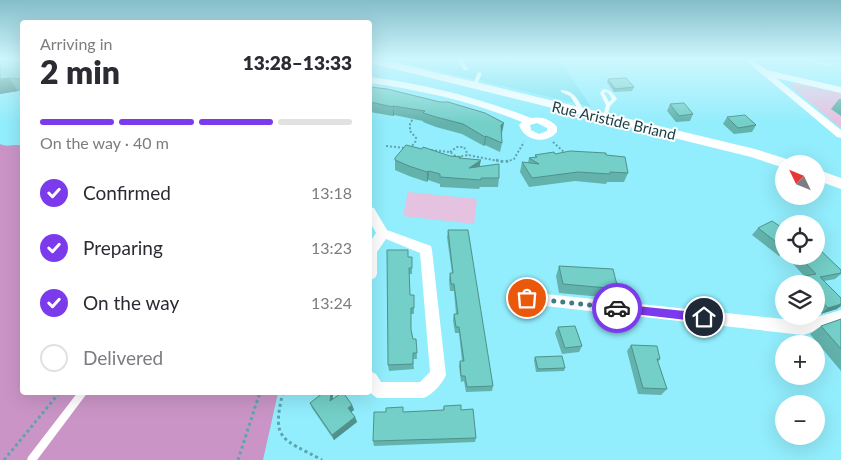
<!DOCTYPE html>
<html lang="en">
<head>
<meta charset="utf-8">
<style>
	body { margin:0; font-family:Lato,sans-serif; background:#f2f2f3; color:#2b2b33; height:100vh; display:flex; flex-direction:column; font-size:19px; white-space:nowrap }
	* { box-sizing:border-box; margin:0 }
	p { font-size:16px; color:#7c7c81 }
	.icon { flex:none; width:28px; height:28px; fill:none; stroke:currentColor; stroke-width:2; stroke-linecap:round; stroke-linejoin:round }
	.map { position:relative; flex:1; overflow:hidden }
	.drawer { position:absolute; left:20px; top:20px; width:352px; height:375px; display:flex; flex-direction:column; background:#fff; border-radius:5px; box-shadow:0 5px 20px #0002 }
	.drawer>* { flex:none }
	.needle { width:32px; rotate:313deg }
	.fabs { position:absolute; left:775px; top:155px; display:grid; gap:10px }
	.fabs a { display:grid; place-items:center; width:50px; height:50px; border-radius:50%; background:#fff; box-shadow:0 5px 20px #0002; font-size:25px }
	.pin { position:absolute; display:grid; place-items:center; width:42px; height:42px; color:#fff; margin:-21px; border:2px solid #fff; border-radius:50%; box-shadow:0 1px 5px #0007 }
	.courier { position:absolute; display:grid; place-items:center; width:50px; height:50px; margin:-25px; border:4px solid #7c3aed; border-radius:50%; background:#fff; color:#222; box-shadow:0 1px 6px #0007 }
	.headline em { font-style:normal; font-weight:800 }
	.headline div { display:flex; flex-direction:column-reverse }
	.headline { display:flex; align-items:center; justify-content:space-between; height:85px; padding:0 20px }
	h1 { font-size:32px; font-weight:800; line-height:38px }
	.bar { display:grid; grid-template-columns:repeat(4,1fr); gap:8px 5px; align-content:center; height:60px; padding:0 20px }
	.bar i { height:6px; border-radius:4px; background:#e1e1e2 }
	.bar .current { background:#7c3aed }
	.bar p { grid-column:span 4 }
	ol { padding:0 20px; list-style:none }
	li { display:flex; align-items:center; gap:15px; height:55px }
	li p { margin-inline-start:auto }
	li .icon { padding:5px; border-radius:50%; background:#7c3aed; color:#fff; stroke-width:4 }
	li:last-child { color:#7c7c81 }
	li i { width:28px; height:28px; border:2px solid #e1e1e2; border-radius:50% }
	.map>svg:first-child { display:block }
	.built { fill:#7be2f2 }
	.green { fill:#e4c2e0 }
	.forest { fill:#ca95c6 }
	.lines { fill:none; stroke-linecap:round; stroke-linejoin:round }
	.path-far2 { stroke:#5ea3ae; stroke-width:2; stroke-dasharray:2 2; stroke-linecap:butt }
	.path-far1 { stroke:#5ea3ae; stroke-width:2.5; stroke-dasharray:2.5 2.5; stroke-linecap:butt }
	.path { stroke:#5ea3ae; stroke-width:3; stroke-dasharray:3 3; stroke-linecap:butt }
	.service { fill:#fff; fill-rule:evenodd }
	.minor { fill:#fff; fill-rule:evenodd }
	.tertiary { fill:#fff; fill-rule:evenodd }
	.wall { fill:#63b2ac }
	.shaded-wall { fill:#50918c }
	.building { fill:#73cfc8; stroke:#50918c }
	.route { fill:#7c3aed }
	.done { stroke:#417b84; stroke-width:5; stroke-dasharray:0 9 }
	.labels { text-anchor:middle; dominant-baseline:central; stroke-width:4; stroke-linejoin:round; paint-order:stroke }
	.far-street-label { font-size:15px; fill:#163d43; stroke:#fdfdfd }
</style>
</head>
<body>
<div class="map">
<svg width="841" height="460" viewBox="0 0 841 460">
	<rect width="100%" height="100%" fill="#92edfc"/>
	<path class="built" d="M390,59H559L591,107L393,60Z"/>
	<path class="green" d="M794,83L841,93V128L789,85Z
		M408,192L477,199L474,224L403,216Z"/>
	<path class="forest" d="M0,144C8,148 15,143 22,146V392L278,393L263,460H0Z"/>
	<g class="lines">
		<path class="path-far2" d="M553,142L566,154
			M386,146L405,148
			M409,148L415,143L416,138L410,131V123L414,118
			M431,150L450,152L457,157L468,155L503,162
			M450,152L457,147H464L468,155
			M506,162L514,159L524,142"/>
		<path class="path-far1" d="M496,160L505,162L510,160"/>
		<path class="path" d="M283,392C271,441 282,438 322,460
			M4,460L60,392
			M238,460L260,392"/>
		<path class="service" d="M457,59H461L468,69V70H464Z
			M804,59H810L830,65L828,66Z
			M478,72L482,73L476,87H472V86Z
			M603,89C610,89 614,94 617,99L610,106L607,117L605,118L603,117L606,105L600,93ZM606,92L609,94L612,99L609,102L604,93Z
			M561,90C576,91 578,101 585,112V113H581L570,96L561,92Z
			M78,392H88L37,460H27L28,457Z"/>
		<path class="minor" d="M744,59H753L767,70L841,87V93L776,78L841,130V138L837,137Z
			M370,77C426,84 479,98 531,118C541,116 551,119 557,127V132C546,145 524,141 519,125L522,122C473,102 422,90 370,83ZM537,123L547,128V131L539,134L531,130L530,125Z
			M370,207L374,208L387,230L431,246L432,250L446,375C442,384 433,394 424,398H377L369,392L370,371L376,374L381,382H420L430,372L420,253L386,239L377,252V274L375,278L370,280V242L376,233L370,222Z
			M527,292L803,321L841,310V322L803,335L527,304L522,302L520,298L522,294Z"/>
		<path class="tertiary" d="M370,59H379L755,149L793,161L795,164H784V168L751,157L370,63Z
			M816,169L841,178V189L816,180Z"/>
	</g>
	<path class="wall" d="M0,59H22V91H18L0,94Z
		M821,59H841V63L822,61Z
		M608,79L634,87L632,91L614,92L607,82Z
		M370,87L502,133H501L502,143L500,152L485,145L484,146L462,134L436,127L423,122V121L394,115L393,116L370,112Z
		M839,99H841V116L831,109Z
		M670,104L693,114L690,121L676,122L667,111Z
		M727,117L756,125L752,132L734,134L723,124Z
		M555,154L606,155L628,173L624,182H607L606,184L575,181L529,187L520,172L522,162L528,163L529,158L535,157V155Z
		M450,156L461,157V158L480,167L499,178L498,187H480L479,189L440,187V184L428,180L427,182L409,176L395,170V158Z
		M758,228L784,229V254L783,253L779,256L752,235Z
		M448,230L493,386L492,391L466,392L464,381L461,382L459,366L460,361H462L459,333H455L453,320L454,314H456L454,291H450L449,280L450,273H452L447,237Z
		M786,256H816L841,270V274L835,279L824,281L837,309L820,314L816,310V284H793L799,277L804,276Z
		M408,257H412V274H409L410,295L414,308V314H411V330L413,339H416L417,359H413L414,369L389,371L388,365Z
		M559,266L618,289L613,298L559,293L556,276Z
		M841,319V371L810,334L821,326Z
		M558,327L582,346L579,352L562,354L555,333Z
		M631,345L660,359L658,362L667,389L661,395L638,394L627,351Z
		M535,357L565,368L564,371L536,372L534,360Z
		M333,392V399L352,405L354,410L351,412L355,417L357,422L334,440L312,408L310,403Z
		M444,406L461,410L476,438L475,442L374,446L373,441L403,412L443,410Z"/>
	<path class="shaded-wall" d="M9,78L18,91L0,94V79Z
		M393,106L394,115L393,116Z
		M504,123L502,133L500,134L501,125Z
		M486,136L485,145L484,146L485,137Z
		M481,160L479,169L469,168Z
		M429,171L428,180L427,182V172Z
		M841,304V306L837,309L820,314L828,308Z
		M331,392H333L332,406L330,401Z
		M352,405L354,410L350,413L348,408Z
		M355,417L357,422L334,440L332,435Z"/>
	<path class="building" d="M0,59H22V79L9,78L0,79Z
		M626,78L634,87L615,89L608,79Z
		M370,87L387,89L440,102H448L485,113L504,123L501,125L502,143L486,136L485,137L463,124L436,117L423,113L425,111L393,106V107L370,102Z
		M684,103L693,114L679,116L670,104Z
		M745,115L756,125L738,128L727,117Z
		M406,145L422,149L423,147L450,156L461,157L459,158L481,160L469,168L499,164V178H481V180L440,177V174L429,171L427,172L409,166L395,160V158Z
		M570,151L606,153V155L625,157L628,173L610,172V174L578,172L532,178L522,162L539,164L529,158L537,157L535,155L554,152L555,154Z
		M772,221L784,229V248L758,228Z
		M448,230H468L493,386L467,387L465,376H461L460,361H464L459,327H456L454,314H458L454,284H451L450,273H453Z
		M816,246L841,270V273L820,277L841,298V304L828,308L816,295V284H806L799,277L816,274L799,256H816Z
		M387,250H408V257H412V268H409L410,295H414V308H411V330L413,339H416L417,353H413V364L388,365Z
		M559,266L613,269L618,289L563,284Z
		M841,319V349L821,326Z
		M575,326L582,346L565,348L558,327Z
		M631,345L657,346L660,359H657L667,389L643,388Z
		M562,356L565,368L538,369L535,357Z
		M324,392H331L330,401L343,392L352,405L348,408L355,417L332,435L310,403Z
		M461,405V410L473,409L476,438L373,441L374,412H386V408L403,407V412L444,410V406Z"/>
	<linearGradient id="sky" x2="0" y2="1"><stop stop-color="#85bdc9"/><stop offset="0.48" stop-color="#cef7fe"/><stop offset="1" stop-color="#cef7fe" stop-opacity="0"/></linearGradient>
	<rect width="841" height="123" fill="url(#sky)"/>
	<path class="route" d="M617,304L704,313L709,317L704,322L617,312L613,308Z"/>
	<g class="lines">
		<path class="done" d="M527,298L617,308"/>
	</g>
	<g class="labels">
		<g class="far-street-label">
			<text transform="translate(614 120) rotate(13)">Rue Aristide Briand</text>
		</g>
	</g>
</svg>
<div class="fabs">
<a><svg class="needle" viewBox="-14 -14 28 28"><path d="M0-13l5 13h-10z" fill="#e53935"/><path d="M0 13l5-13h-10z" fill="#7c7c81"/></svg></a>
<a><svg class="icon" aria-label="locate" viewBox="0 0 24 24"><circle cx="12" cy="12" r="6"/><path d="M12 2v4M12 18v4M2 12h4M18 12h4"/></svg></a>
<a><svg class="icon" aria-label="layers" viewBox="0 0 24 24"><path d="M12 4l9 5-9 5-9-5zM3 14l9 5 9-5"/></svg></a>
<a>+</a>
<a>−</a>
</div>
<div class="pin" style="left:527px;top:298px;background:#ea580c"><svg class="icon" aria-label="bag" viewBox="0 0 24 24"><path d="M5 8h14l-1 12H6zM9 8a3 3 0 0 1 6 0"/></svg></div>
<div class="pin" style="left:704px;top:317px;background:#1f2937"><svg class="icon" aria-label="home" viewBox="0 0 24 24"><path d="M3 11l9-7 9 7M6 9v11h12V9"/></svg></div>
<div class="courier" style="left:617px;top:308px"><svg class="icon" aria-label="car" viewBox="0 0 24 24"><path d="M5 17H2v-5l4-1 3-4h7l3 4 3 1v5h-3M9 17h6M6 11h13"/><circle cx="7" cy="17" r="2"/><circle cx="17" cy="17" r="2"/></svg></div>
<section class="drawer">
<div class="headline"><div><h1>2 min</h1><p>Arriving in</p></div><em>13:28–13:33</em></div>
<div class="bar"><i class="current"></i><i class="current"></i><i class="current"></i><i></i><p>On the way · 40 m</p></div>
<ol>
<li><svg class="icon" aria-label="check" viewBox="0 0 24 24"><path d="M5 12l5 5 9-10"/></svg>Confirmed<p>13:18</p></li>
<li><svg class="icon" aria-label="check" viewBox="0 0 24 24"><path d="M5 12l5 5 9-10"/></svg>Preparing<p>13:23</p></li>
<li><svg class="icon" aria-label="check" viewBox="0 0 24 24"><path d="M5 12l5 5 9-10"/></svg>On the way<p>13:24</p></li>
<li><i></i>Delivered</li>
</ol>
</section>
</div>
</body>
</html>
